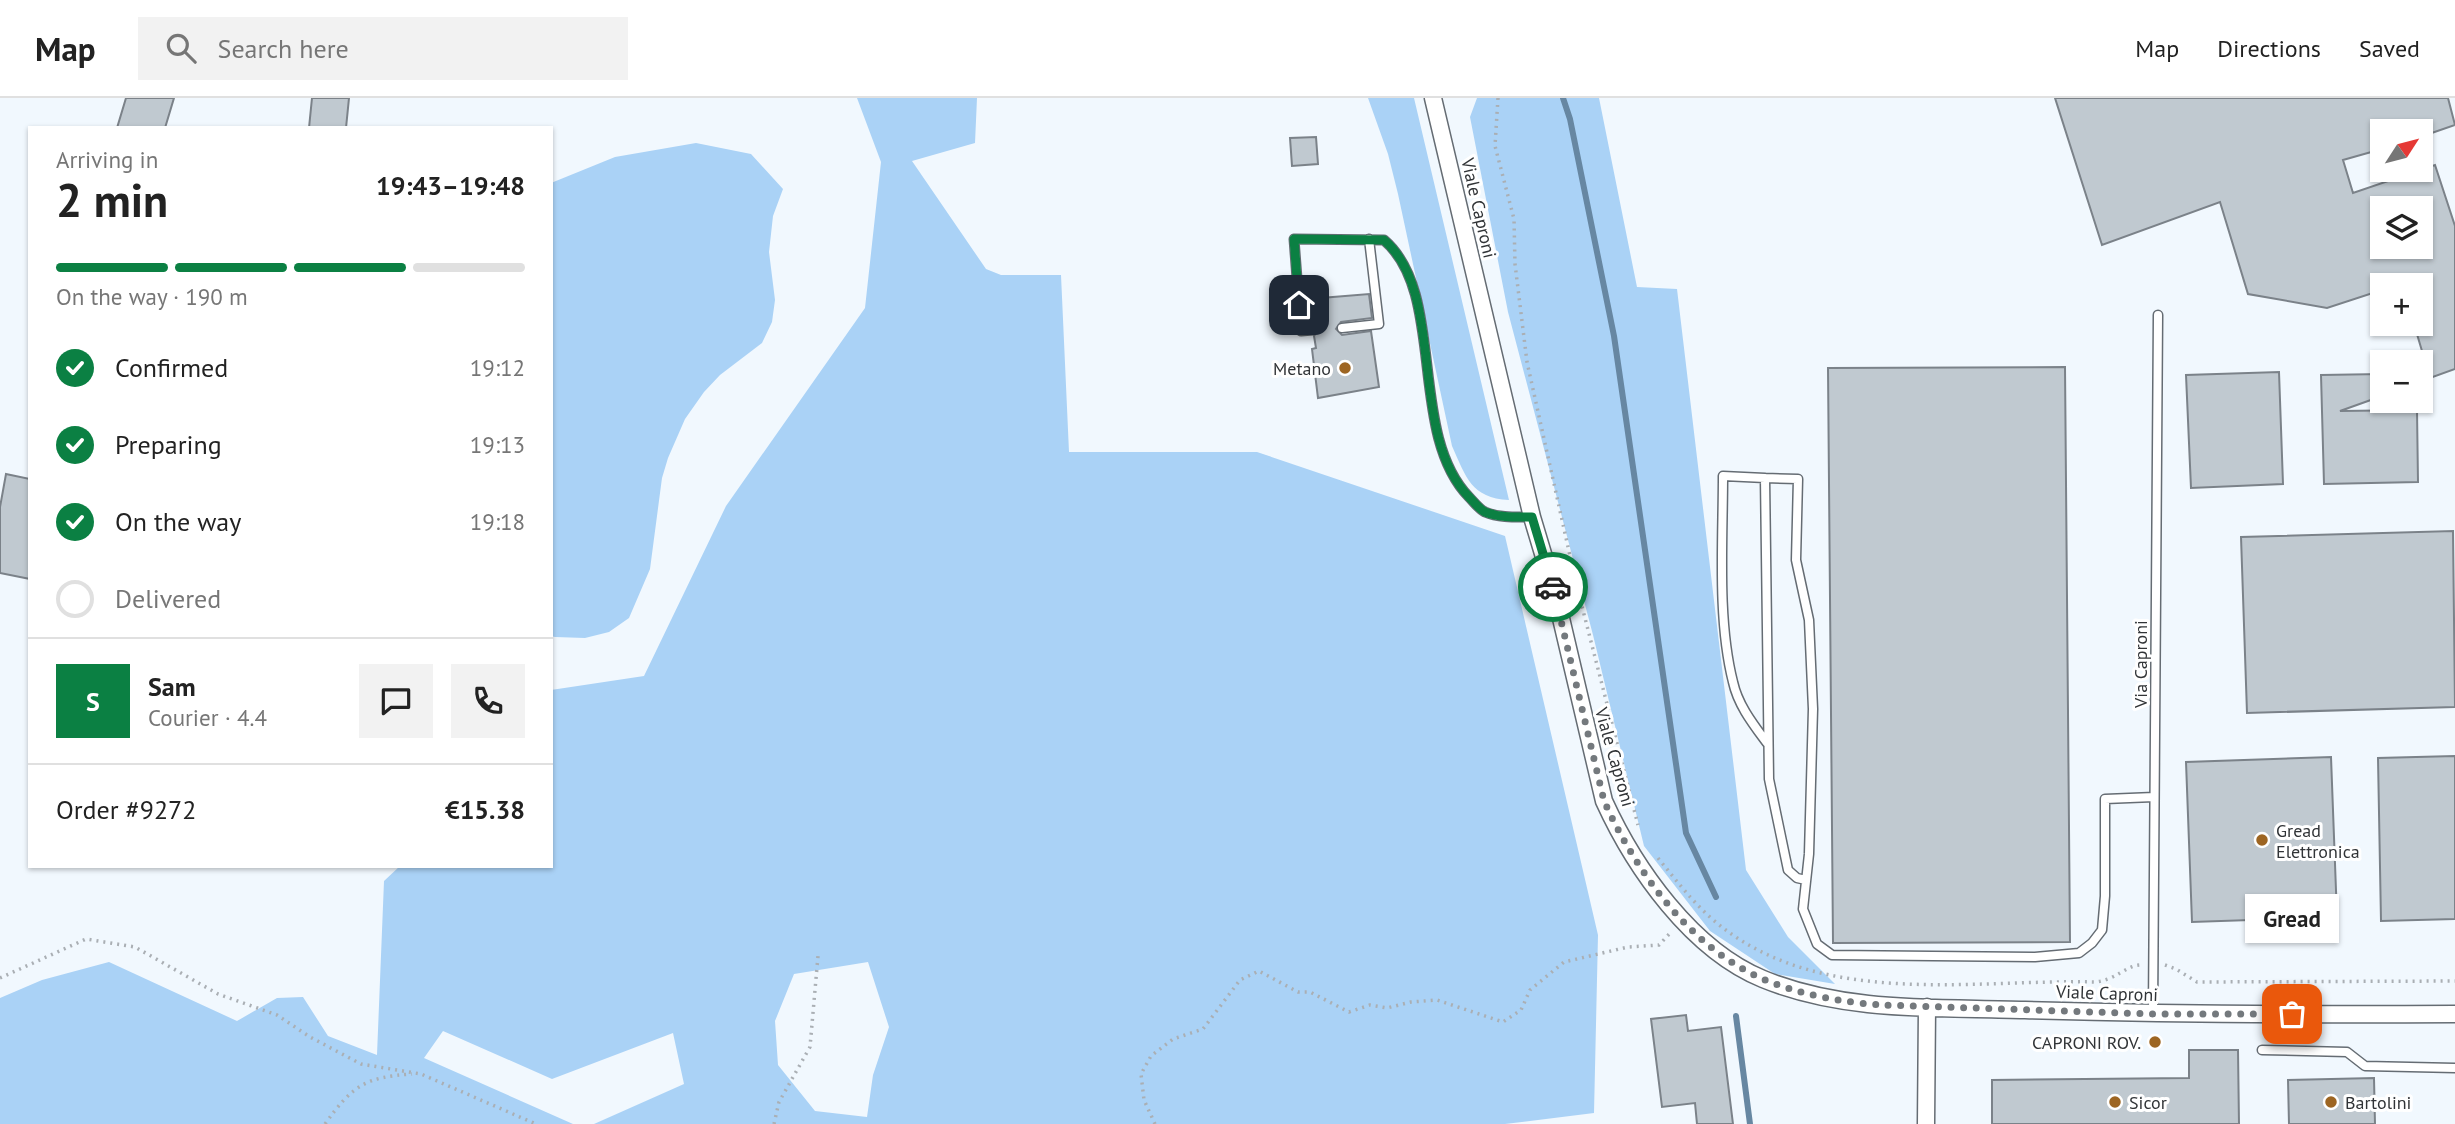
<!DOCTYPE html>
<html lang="en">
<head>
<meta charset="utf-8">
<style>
	body { margin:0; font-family:"PT Sans",sans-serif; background:#f2f2f2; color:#222; height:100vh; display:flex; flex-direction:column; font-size:26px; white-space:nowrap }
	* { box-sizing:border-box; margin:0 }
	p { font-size:23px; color:#767676 }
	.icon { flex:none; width:38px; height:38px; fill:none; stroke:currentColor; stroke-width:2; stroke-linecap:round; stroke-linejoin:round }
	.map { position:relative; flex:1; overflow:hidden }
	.drawer { position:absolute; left:28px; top:28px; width:525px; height:742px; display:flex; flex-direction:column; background:#fff; border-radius:0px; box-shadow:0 2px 5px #0004 }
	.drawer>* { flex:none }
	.needle { width:46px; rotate:54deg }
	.tools { position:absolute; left:2370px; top:21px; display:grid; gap:14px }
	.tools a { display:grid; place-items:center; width:63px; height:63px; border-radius:0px; background:#fff; box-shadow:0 2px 5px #0004; font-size:35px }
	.pin { position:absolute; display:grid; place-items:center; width:60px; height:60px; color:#fff; margin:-30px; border-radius:14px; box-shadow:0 4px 10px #0006 }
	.courier { position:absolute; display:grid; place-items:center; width:70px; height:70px; margin:-35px; border:5px solid #0b8043; border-radius:50%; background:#fff; color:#222; box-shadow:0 2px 9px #0007 }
	.bubble { position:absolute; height:49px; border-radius:0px; background:#fff; box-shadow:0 2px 5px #0004; font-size:23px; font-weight:800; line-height:49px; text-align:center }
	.head em { font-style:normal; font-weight:800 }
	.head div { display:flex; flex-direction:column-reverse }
	.head { display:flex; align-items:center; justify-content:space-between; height:119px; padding:0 28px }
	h1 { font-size:46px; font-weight:800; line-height:52px }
	.bar { display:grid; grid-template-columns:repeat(4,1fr); gap:10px 7px; align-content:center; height:84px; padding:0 28px }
	.bar i { height:9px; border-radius:5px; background:#e0e0e0 }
	.bar .on { background:#0b8043 }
	.bar p { grid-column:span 4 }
	.line { display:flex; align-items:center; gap:18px; padding:0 28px; border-top:2px solid #e0e0e0 }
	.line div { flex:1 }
	.round { display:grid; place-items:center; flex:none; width:74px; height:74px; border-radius:0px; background:#f2f2f2 }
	ol { padding:0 28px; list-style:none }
	li { display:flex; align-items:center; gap:21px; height:77px }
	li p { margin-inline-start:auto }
	li .icon { padding:7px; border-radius:50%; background:#0b8043; color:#fff; stroke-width:4 }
	li:last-child { color:#767676 }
	li i { width:38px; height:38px; border:4px solid #e0e0e0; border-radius:50% }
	header { display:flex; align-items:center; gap:42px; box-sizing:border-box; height:98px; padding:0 35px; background:#fff; border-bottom:2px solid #e0e0e0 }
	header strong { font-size:33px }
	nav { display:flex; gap:38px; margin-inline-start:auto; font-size:24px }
	.search { width:490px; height:63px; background:#f2f2f2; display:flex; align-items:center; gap:18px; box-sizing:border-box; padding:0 24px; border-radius:0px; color:#767676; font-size:26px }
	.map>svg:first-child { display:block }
	.green { fill:#aad2f6; fill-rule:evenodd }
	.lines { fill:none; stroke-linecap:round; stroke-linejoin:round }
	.stream { stroke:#6787a2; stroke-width:6 }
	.building { fill:#c0c9d0; stroke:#7b8289; stroke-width:2; fill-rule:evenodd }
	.lane-casing { stroke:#656c73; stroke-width:11 }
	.street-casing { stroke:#656c73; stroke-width:19 }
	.path { stroke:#aaafb4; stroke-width:3.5; stroke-dasharray:2 5; stroke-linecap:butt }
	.lane { stroke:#fff; stroke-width:8 }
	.street { stroke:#fff; stroke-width:16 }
	.done { stroke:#74797d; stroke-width:7; stroke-dasharray:0 12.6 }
	.route { stroke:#0b8043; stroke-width:9 }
	.poi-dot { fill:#9d6522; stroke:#fff; stroke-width:2.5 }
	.labels { text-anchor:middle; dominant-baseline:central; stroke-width:6; stroke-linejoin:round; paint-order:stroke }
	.street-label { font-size:18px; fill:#313437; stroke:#fff }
	.poi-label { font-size:18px; fill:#313437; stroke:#fff; text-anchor:start }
</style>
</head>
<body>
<header>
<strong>Map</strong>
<div class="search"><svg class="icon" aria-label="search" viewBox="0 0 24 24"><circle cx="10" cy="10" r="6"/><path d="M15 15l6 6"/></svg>Search here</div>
<nav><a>Map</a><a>Directions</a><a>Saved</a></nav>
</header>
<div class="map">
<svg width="2455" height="1026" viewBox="0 0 2455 1026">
	<rect width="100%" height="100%" fill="#f1f8fe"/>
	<path class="green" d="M857,0H977L975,45L912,63L986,171L1001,177H1061L1069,354H1257L1505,438L1598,837L1594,1015L1505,1026H594L684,986L673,935L552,981L443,933L424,960L573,1026H0V900L42,882L109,864L237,923L277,900L303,899L328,938L377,957L384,783L400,768H551V592L644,578L726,408L865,210L881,64ZM868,864L889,929L873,977L867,1019L815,1013L778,967L775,923L794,876Z
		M1368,0H1414L1509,402C1471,400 1466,379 1452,348L1398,96L1388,56Z
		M1477,0H1599L1637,189L1677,191L1746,772L1788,839L1835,886L1775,876L1710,833L1644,748L1593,537L1508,214L1470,19Z
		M696,45L751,56L783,91L773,118L769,154L775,202L772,224L762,245L720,277L704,294L685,321L668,360L662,380L650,471L629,520L609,534L585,540L555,539L551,538V85L615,59Z"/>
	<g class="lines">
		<path class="stream" d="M1563,0L1570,21L1614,238L1686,735L1716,799
			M1736,918L1750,1026"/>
	</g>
	<path class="building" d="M126,0H174L165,30H117Z
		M312,0H349L346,30H309Z
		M2055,0H2448L2455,27L2420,39V33H2382V51L2343,62L2353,95L2435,67L2455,128V271L2430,280L2414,226H2420V187H2382V192L2327,210L2248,196L2220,104L2102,147ZM2382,110H2420V149H2382Z
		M1316,39L1318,66L1292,68L1290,40Z
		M1369,196L1372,220L1341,224L1336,231L1342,237L1371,233L1379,289L1318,300L1312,251L1316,250L1314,238L1319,231L1312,225L1309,201Z
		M2065,269L2070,844L1833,845L1828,270Z
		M2279,274L2283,386L2191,390L2186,277Z
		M2382,276V298L2340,313L2417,312L2418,384L2324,386L2321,277Z
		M6,376L30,381V481L0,475V409Z
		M2453,433L2455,609L2247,615L2241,439Z
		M2455,658V821L2381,823L2378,660Z
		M2331,659L2337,819L2192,824L2186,664Z
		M1686,917L1688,933L1721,929L1733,1026H1697L1695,1005L1662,1009L1651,921Z
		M2189,952H2238L2239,1026H1992V982L2189,980Z
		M2374,980L2375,1026H2289L2288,982Z"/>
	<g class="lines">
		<g class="lane-casing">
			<path id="lane" d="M1342,230L1379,226L1369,141
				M1313,232L1301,233L1294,141L1384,142C1447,196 1407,335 1469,399C1474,404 1479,411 1485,414C1499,420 1516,419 1532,419
				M1765,380L1723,378C1723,442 1717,521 1733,584C1738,607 1753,626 1767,645
				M1806,782L1797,780L1788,772L1769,681L1765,380L1798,381L1796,462L1809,522L1813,611L1809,756L1803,811L1817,846L1832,857L2035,859L2079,855L2092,845L2102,832L2105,798V701L2154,699
				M2153,916L2158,217
				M2262,952L2347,954L2365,968L2455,970"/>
		</g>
		<g class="street-casing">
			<path id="street" d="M1433,0L1532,419L1556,499L1604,703C1635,771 1692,852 1763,881C1846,915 1938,909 2025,912C2168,916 2312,917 2455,916
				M1926,1026L1927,909"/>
		</g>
		<path class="path" d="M1498,0L1495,48L1514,121L1515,166L1527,264L1576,485L1638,727
			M1658,760C1675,781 1691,802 1711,820C1816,912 1967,881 2095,884C2116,882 2125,868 2140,867
			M2165,867L2176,871L2197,884L2455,883
			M0,880L86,841L135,849L218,896L277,917L310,939L361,966L421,976L536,1026
			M325,1026C352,988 365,979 412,976
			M774,1026L779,1004L810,949L818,858
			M1155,1026L1144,1002L1141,976L1151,958L1173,941L1203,931L1240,882L1259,873L1298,894H1310L1349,914L1370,907L1387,910L1411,904L1437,902L1503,924L1521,912L1530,892L1564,864L1628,849L1659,847L1671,834"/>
		<use href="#lane" class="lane"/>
		<use href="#street" class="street"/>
	</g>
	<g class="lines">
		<path class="done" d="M1553,489L1604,703C1636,773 1689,849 1763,881C1798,896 1845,905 1883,907L2153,916H2292"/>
		<path class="route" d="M1299,207L1294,141L1384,142C1447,196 1407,335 1469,399C1474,404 1479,411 1485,414C1500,420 1516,419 1532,419L1553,489"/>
	</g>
	<g class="poi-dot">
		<circle cx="1345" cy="270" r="7"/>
		<circle cx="2262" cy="742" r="7"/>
		<circle cx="2155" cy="944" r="7"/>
		<circle cx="2115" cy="1004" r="7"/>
		<circle cx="2331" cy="1004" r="7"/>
	</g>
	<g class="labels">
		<g class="street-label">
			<text transform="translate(1479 110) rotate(77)">Viale Caproni</text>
			<text transform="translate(2140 566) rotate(-90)">Via Caproni</text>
			<text transform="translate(1615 659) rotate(74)">Viale Caproni</text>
			<text transform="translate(2107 895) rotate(2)">Viale Caproni</text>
		</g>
		<g class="poi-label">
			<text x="1331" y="270" text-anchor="end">Metano</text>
			<text x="2276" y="732">Gread<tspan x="2276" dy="21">Elettronica</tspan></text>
			<text x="2141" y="944" text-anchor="end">CAPRONI ROV.</text>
			<text x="2129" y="1004">Sicor</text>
			<text x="2345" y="1004">Bartolini</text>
		</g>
	</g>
</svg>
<div class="tools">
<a><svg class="needle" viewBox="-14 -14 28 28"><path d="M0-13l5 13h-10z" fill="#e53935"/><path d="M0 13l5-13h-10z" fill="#767676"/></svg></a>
<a><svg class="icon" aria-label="layers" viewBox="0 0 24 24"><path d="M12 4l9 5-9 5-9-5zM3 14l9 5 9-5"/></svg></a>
<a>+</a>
<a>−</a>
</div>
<div class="pin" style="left:2292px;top:916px;background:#ea580c"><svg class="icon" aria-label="bag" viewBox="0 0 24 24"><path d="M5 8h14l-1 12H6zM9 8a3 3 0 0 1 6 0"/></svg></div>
<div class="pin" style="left:1299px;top:207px;background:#1f2937"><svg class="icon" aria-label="home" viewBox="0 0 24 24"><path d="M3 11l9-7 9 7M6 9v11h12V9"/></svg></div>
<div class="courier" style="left:1553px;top:489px"><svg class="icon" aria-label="car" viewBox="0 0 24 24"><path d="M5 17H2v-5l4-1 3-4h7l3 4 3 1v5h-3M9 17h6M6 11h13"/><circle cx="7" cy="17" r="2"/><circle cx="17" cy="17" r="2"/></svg></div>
<div class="bubble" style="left:2245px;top:796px;width:94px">Gread</div>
<section class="drawer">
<div class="head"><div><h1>2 min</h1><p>Arriving in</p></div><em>19:43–19:48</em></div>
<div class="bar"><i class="on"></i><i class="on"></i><i class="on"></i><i></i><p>On the way · 190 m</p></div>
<ol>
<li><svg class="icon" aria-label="check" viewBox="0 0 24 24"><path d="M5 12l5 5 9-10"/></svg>Confirmed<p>19:12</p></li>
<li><svg class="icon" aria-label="check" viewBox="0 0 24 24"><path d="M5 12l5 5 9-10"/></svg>Preparing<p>19:13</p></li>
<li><svg class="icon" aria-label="check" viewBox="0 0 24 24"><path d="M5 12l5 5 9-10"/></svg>On the way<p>19:18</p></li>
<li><i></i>Delivered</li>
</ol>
<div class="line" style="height:126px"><b class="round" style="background:#0b8043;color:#fff">S</b><div><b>Sam</b><p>Courier · 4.4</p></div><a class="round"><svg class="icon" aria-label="chat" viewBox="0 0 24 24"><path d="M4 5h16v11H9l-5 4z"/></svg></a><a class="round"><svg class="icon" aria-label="phone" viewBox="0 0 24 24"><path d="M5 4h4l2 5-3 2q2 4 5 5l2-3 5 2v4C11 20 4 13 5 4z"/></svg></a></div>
<div class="line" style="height:91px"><div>Order #9272</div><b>€15.38</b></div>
</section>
</div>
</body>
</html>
